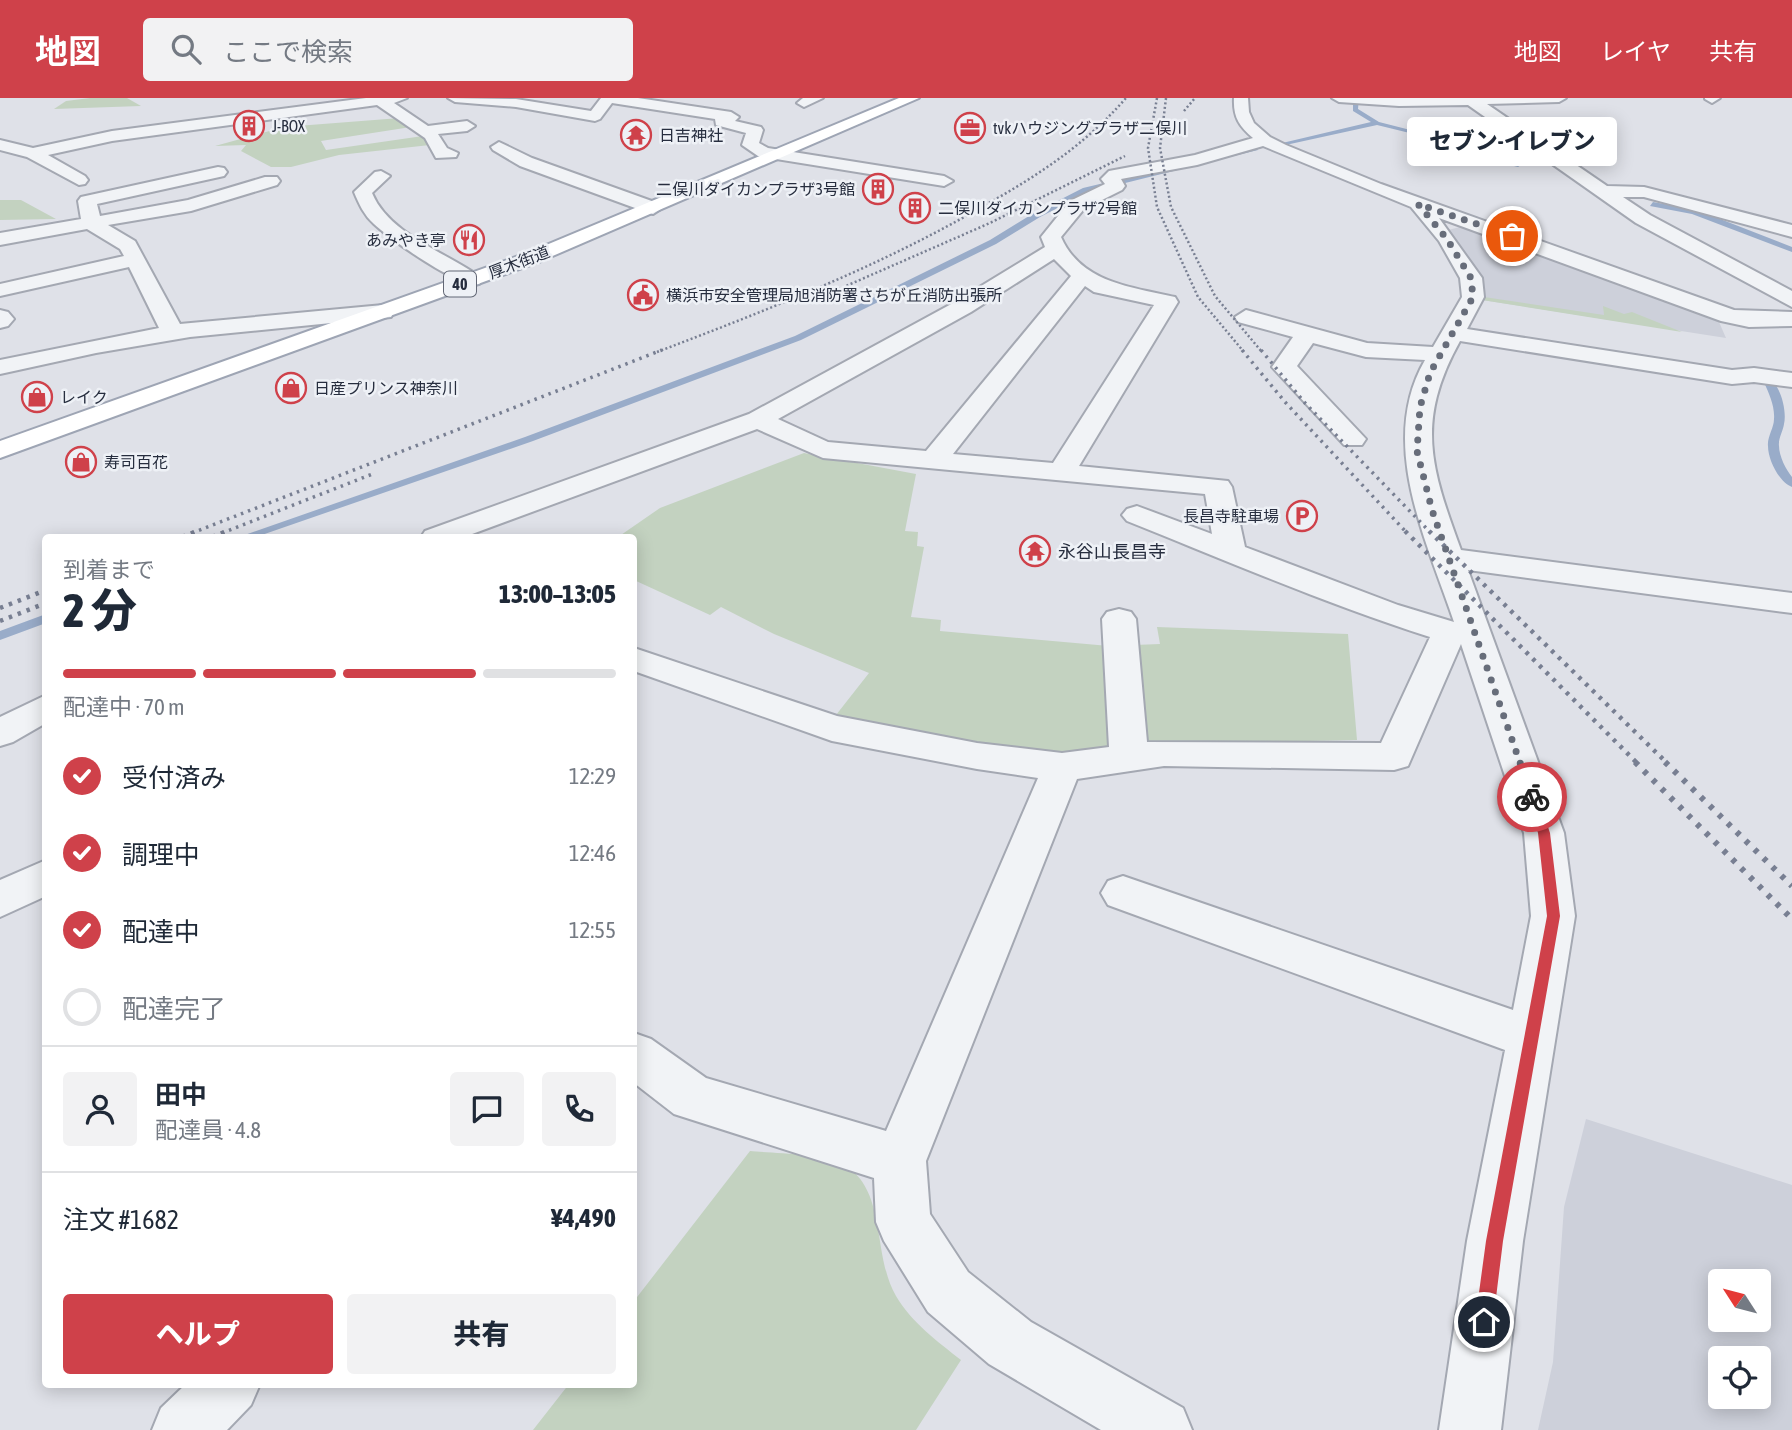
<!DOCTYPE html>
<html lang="ja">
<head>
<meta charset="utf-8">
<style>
	body { margin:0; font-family:"Asap Condensed","Noto Sans JP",sans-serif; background:#f2f2f3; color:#1f2937; height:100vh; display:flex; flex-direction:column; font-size:26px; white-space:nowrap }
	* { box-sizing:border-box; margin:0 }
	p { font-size:23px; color:#747a83 }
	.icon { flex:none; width:38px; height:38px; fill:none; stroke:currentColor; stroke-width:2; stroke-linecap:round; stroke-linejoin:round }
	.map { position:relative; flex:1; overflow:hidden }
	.panel { position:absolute; left:42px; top:436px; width:595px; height:854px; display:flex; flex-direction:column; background:#fff; border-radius:7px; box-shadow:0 4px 18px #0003 }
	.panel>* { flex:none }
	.needle { width:46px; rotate:306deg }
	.controls { position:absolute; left:1708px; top:1171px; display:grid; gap:14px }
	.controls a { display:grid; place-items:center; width:63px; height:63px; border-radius:7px; background:#fff; box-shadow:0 4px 18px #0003; font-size:35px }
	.pin { position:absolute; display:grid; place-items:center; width:60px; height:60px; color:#fff; margin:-30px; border:4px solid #fff; border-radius:50%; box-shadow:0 2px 7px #0007 }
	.courier { position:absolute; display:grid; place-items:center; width:70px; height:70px; margin:-35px; border:5px solid #cf414a; border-radius:50%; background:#fff; color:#222; box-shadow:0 2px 9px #0007 }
	.bubble { position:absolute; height:49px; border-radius:7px; background:#fff; box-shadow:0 4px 18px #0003; font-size:23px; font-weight:800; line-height:49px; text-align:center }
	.headline em { font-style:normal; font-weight:800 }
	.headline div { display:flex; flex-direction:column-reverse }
	.headline { display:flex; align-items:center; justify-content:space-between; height:119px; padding:0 21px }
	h1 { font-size:46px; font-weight:800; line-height:52px }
	.bar { display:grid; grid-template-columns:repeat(4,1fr); gap:10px 7px; align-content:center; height:84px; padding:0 21px }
	.bar i { height:9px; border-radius:5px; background:#e0e1e3 }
	.bar .on { background:#cf414a }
	.bar p { grid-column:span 4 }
	.line { display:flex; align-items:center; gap:18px; padding:0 21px; border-top:2px solid #e0e1e3 }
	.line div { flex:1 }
	.round { display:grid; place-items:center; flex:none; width:74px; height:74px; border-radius:7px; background:#f2f2f3 }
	ol { padding:0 21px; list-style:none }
	li { display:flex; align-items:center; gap:21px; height:77px }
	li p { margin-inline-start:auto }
	li .icon { padding:7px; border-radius:50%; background:#cf414a; color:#fff; stroke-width:4 }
	li:last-child { color:#747a83 }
	li i { width:38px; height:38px; border:4px solid #e0e1e3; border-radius:50% }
	.cta { display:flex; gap:14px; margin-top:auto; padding:14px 21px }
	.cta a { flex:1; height:80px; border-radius:7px; background:#cf414a; color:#fff; font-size:28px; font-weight:800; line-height:80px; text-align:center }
	.cta a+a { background:#f2f2f3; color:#1f2937 }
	header { display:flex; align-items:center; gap:42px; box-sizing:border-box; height:98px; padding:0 35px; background:#cf414a; color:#fff }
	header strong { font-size:33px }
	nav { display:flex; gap:38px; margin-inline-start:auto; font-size:24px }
	.search { width:490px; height:63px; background:#f2f2f3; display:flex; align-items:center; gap:18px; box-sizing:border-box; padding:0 24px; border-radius:7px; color:#747a83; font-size:26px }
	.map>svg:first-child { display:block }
	.built { fill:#cdd0da; fill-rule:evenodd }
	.green { fill:#c3d2c0 }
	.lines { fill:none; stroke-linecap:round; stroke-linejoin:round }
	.stream { fill:#99acc9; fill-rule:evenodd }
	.minor-casing { stroke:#a4a8b2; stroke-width:4 }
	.major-casing { stroke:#9ea5b4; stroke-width:4 }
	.minor { fill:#f1f3f6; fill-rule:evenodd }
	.major { fill:#fff; fill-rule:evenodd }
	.rail-far3 { stroke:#787f92; stroke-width:2.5; stroke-dasharray:2 2.5; stroke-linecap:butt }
	.rail-far2 { stroke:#787f92; stroke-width:3.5; stroke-dasharray:2.5 5; stroke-linecap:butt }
	.rail-far1 { stroke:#787f92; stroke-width:4.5; stroke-dasharray:3.5 6; stroke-linecap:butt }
	.rail { stroke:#787f92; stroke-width:6; stroke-dasharray:4.5 8; stroke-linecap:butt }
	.route { fill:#cf414a }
	.done { stroke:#676d7a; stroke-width:7; stroke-dasharray:0 12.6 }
	.labels { text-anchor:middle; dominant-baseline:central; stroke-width:5; stroke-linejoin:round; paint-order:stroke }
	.far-poi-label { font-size:16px; fill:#272e3f; stroke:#eef1f6; text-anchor:start }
	.far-street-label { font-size:16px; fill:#272e3f; stroke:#eef1f6 }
	.shield { fill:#eef1f6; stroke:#636876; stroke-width:2 }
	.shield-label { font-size:16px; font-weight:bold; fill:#272e3f }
	.poi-label { font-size:18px; fill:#272e3f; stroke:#eef1f6; text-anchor:start }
</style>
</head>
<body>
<header>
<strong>地図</strong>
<div class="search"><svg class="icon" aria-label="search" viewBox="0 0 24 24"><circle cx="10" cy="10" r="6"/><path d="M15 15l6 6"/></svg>ここで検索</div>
<nav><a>地図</a><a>レイヤ</a><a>共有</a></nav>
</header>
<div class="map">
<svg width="1792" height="1332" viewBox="0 0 1792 1332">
	<rect width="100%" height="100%" fill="#dfe1e8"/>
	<path class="built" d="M1464,128L1719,224L1726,240L1482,202L1484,189L1480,177L1448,132Z
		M1586,1021L1792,1087V1332H1538L1553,1264L1564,1109ZM1720,1183H1759V1222H1720ZM1720,1260H1759V1298H1720Z"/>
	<path class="green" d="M90,0H127L141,8L54,11L66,3Z
		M400,20L411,29L321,43L326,52L423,38L430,47L339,57L291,69H271L241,53L246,47L215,48L284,29Z
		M0,102H21L56,121L0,122Z
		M1484,199L1604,217L1603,208L1624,216L1632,214L1682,234L1482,202Z
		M804,355L916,376L905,433L918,434L917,448L924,449L911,519L941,522L940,533L1109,548L1160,546L1157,529L1348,536L1357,642L1143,646L1047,659L836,617L869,575L774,536L721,509L710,517L634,482V439H618L660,410Z
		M750,1053C768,1055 827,1056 840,1064C889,1090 871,1155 896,1198C912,1225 937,1243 961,1262L916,1332H533L569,1286H634V1203Z"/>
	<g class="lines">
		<path class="stream" d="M1353,0H1359L1358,11L1379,24L1430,37L1470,54L1521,67L1518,69L1466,56L1426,39L1377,27L1281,48L1278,46L1371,24L1353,13Z
			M1256,49L1258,52L1089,94L1040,119L996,146L801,242L533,343L256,439H239L525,339L795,238L990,142L1034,115L1083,90Z
			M1653,104L1697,112L1792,149V154L1692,116L1650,108Z
			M1769,281C1781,287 1787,314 1784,326C1783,333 1778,341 1779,348C1779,358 1786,372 1792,379V389C1779,384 1768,362 1768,348C1767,339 1774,330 1774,321C1775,308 1769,296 1764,284Z
			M46,516V525L0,542V533Z"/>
		<g class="minor-casing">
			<path id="minor" d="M366,0H407L394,5L428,28L467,23L475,28L467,33L438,36L447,50L458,55L456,59L436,60L425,40L377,7L112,43L48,57L85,78L88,82L85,86L79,87L27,59L0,52V42L33,50L112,33Z
				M448,0L516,1L591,13L601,0H638L731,14L739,19L735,23L761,29L763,32L759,45L768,50L944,78L953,83L944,88L758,58L742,47L746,35L716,27L715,21L612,5L600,21L595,23L516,9L455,4Z
				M803,0H823L804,9L797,5Z
				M1234,0H1248L1249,14L1254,25L1270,39L1286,47L1381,86L1734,212L1792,214V228L1749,229L1721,223L1439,120L1482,180L1484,199L1467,231L1732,272L1754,270L1792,275V289L1754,284L1732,286L1460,243C1415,324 1431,370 1461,452L1792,495V515L1468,472L1564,735L1575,818L1523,1143L1501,1332H1439L1467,1143L1505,952L1108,807L1101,795L1108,783L1123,778L1513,912L1531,818L1524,735L1461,546L1408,668L1394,672L1164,668L1077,681L926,1063L930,1116L968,1174L1031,1224L1183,1310L1192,1332H1101L989,1266L928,1214L884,1143L876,1124L874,1080L674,1016L634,985V935L651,941L706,980L886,1033L1038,680L977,671L832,643L634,573V550L837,618L977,645L1062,655L1109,649L1102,521L1107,514L1119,511L1131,514L1136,521L1147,644L1381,645L1430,539C1327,506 1227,463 1127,423L1122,417L1127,411L1137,408L1212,436L1205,396L823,360L757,331L464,439H421L425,433L749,316L955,204L1045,149L1041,139L1070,103L1105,86L1101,81L1109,73L1195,57L1253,40C1239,28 1233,19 1234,0ZM1263,48L1411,109L1439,143L1460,180L1462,199L1433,249L1367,245L1246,212L1235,219L1238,224L1293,239L1272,269L1344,347H1362L1366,341L1297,268L1313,245L1366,259L1425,262C1377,345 1427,443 1454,524L1398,507L1245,449L1232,389L1228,383L1079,368L1178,204L1175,199C1132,189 1081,185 1061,139L1084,111L1122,92L1125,88L1121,81L1197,67ZM1054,161L1071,178L926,353L828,344L778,321L971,214ZM1085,188L1094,194L1154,207L1053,365L953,356Z
				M1332,0H1566L1559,4L1487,6L1607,88L1644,89L1792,127V139L1644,99H1623L1650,117L1792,193V209L1636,125L1468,7L1399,8L1339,4Z
				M1720,0L1712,5L1705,1V0Z
				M499,44L532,60L660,106L662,110L653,116L646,114L520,68L493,52L491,49Z
				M218,69L224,70L227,74L224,78L97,106L100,118L188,102L265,79H277L280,83L277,87L191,113L108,127L135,143L180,226L383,207L391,209L394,214L391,219L190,239L96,255L0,276V262L159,230L129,169L0,198V186L124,158L120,151L87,131L0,147V135L81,121L78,103L81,99Z
				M381,73L390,78L372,95C389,136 445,154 479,178L483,182L479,186C460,191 390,141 374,126C364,117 359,106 354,94L375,74Z
				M0,212L8,214L14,221L8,228L0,230Z
				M46,597V625L13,644L0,648V619Z
				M46,762V798L0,819V782Z
				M186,1286H260L251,1307L227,1332H152L161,1310Z"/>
		</g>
		<g class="major-casing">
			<path id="major" d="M899,0H919L541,163L0,360V343L527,155Z"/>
		</g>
		<use href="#minor" class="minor"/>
		<use href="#major" class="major"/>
		<path class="rail-far3" d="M1157,0L1148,50L1157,109L1198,199L1244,254
			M1166,0L1160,50L1171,109L1215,198L1262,254
			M1184,13L1195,0
			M830,195L990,125L1125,58
			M657,254C770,211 883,167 987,106C1039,77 1087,45 1126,0"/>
		<path class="rail-far2" d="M1242,252L1285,304L1407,435
			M1261,252L1305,305L1431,435
			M192,435L662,252
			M222,435L375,375"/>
		<path class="rail-far1" d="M1405,433L1637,665
			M1429,433L1667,665
			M182,439L197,433
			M212,439L227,433
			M0,510L46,492
			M0,523L46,505"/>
		<path class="rail" d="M1635,664L1792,821
			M1665,664L1792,788"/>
	</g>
	<path class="route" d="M1532,695L1538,699L1550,735L1560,818L1503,1143L1493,1224L1490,1230L1484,1233L1478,1230L1475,1224L1486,1143L1547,818L1538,735L1527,699Z"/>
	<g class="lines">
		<path class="done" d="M1512,138L1418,106L1447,141L1471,180L1473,199L1430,275L1420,309L1417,353L1432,412L1532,699"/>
	</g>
	<defs>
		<g id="building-ring" transform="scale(1.575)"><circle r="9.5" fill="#eef1f6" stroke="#cf414a" stroke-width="1.5"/><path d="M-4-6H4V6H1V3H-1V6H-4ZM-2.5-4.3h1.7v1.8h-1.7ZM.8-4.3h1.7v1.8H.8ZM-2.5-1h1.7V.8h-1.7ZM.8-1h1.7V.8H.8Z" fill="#cf414a"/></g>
		<g id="office-ring" transform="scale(1.575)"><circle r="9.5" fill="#eef1f6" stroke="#cf414a" stroke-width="1.5"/><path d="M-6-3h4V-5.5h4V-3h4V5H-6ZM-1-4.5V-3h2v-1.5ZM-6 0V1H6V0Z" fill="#cf414a"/></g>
		<g id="temple-ring" transform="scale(1.575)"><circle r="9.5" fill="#eef1f6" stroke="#cf414a" stroke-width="1.5"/><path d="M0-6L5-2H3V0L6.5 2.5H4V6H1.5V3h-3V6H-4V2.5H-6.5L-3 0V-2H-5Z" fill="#cf414a"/></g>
		<g id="restaurant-ring" transform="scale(1.575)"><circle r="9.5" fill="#eef1f6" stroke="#cf414a" stroke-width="1.5"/><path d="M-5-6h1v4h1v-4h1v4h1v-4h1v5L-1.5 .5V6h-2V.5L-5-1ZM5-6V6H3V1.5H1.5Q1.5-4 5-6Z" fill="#cf414a"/></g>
		<g id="civic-ring" transform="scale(1.575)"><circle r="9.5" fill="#eef1f6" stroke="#cf414a" stroke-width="1.5"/><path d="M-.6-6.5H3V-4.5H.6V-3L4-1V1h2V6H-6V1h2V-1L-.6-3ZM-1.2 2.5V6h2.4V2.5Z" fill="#cf414a"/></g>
		<g id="shop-ring" transform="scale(1.575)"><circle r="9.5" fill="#eef1f6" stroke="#cf414a" stroke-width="1.5"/><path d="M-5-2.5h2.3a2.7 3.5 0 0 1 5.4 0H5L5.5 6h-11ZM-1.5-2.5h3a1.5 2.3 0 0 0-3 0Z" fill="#cf414a"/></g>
		<g id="parking-ring" transform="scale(1.575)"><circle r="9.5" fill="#eef1f6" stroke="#cf414a" stroke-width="1.5"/><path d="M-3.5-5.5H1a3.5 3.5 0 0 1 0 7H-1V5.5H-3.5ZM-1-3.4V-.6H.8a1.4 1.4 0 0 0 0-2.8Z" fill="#cf414a"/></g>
	</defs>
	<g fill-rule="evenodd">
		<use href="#building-ring" x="249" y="28"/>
		<use href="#office-ring" x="970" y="30"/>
		<use href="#temple-ring" x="636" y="37"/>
		<use href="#building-ring" x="878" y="91"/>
		<use href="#building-ring" x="915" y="110"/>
		<use href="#restaurant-ring" x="469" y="142"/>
		<use href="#civic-ring" x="643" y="197"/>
		<use href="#shop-ring" x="291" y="290"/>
		<use href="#shop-ring" x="37" y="299"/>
		<use href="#shop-ring" x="81" y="364"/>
		<use href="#parking-ring" x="1302" y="418"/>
		<use href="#temple-ring" x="1035" y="453"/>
	</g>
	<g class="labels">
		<g class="far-poi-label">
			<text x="272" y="28">J-BOX</text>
			<text x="993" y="30">tvkハウジングプラザ二俣川</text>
			<text x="659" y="37">日吉神社</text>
			<text x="855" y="91" text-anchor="end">二俣川ダイカンプラザ3号館</text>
			<text x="938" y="110">二俣川ダイカンプラザ2号館</text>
			<text x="446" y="142" text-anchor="end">あみやき亭</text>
			<text x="666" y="197">横浜市安全管理局旭消防署さちが丘消防出張所</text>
			<text x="314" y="290">日産プリンス神奈川</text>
			<text x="60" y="299">レイク</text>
			<text x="104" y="364">寿司百花</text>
			<text x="1279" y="418" text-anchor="end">長昌寺駐車場</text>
		</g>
		<g class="far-street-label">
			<text transform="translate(519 164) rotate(-21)">厚木街道</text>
		</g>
		<rect class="shield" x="444" y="173.5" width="32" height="25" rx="5"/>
		<g class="shield-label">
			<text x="460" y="186">40</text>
		</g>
		<g class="poi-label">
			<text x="1058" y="453">永谷山長昌寺</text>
		</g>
	</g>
</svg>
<div class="controls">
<a><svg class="needle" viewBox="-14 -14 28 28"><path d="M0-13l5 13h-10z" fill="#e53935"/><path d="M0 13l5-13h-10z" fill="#747a83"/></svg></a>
<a><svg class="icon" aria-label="locate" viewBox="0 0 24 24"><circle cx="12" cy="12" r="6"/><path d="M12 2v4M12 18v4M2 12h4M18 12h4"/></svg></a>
</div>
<div class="pin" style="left:1512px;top:138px;background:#ea580c"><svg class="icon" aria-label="bag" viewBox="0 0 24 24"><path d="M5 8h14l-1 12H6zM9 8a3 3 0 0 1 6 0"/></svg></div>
<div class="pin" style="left:1484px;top:1224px;background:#1f2937"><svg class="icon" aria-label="home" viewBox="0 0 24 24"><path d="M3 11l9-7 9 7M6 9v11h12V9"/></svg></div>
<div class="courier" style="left:1532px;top:699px"><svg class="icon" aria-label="bike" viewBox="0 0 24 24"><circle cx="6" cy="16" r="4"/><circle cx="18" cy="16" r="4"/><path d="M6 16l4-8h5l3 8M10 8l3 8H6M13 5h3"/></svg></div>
<div class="bubble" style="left:1407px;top:19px;width:210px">セブン-イレブン</div>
<section class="panel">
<div class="headline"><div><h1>2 分</h1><p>到着まで</p></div><em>13:00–13:05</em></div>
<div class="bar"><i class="on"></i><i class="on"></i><i class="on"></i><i></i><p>配達中 · 70 m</p></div>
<ol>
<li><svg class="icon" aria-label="check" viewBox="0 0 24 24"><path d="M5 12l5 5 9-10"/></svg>受付済み<p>12:29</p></li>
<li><svg class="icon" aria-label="check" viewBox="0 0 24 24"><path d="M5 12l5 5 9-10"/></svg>調理中<p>12:46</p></li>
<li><svg class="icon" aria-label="check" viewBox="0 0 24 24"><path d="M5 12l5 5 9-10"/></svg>配達中<p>12:55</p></li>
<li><i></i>配達完了</li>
</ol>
<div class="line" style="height:126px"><a class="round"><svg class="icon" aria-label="person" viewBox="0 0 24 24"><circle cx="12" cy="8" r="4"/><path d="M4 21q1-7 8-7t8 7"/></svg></a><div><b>田中</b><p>配達員 · 4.8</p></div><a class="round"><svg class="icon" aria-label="chat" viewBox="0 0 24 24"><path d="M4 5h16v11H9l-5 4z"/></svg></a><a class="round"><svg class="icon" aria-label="phone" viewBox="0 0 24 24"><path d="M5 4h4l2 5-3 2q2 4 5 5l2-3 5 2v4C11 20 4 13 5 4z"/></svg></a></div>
<div class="line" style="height:91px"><div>注文 #1682</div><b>¥4,490</b></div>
<div class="cta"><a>ヘルプ</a><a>共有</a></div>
</section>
</div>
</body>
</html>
